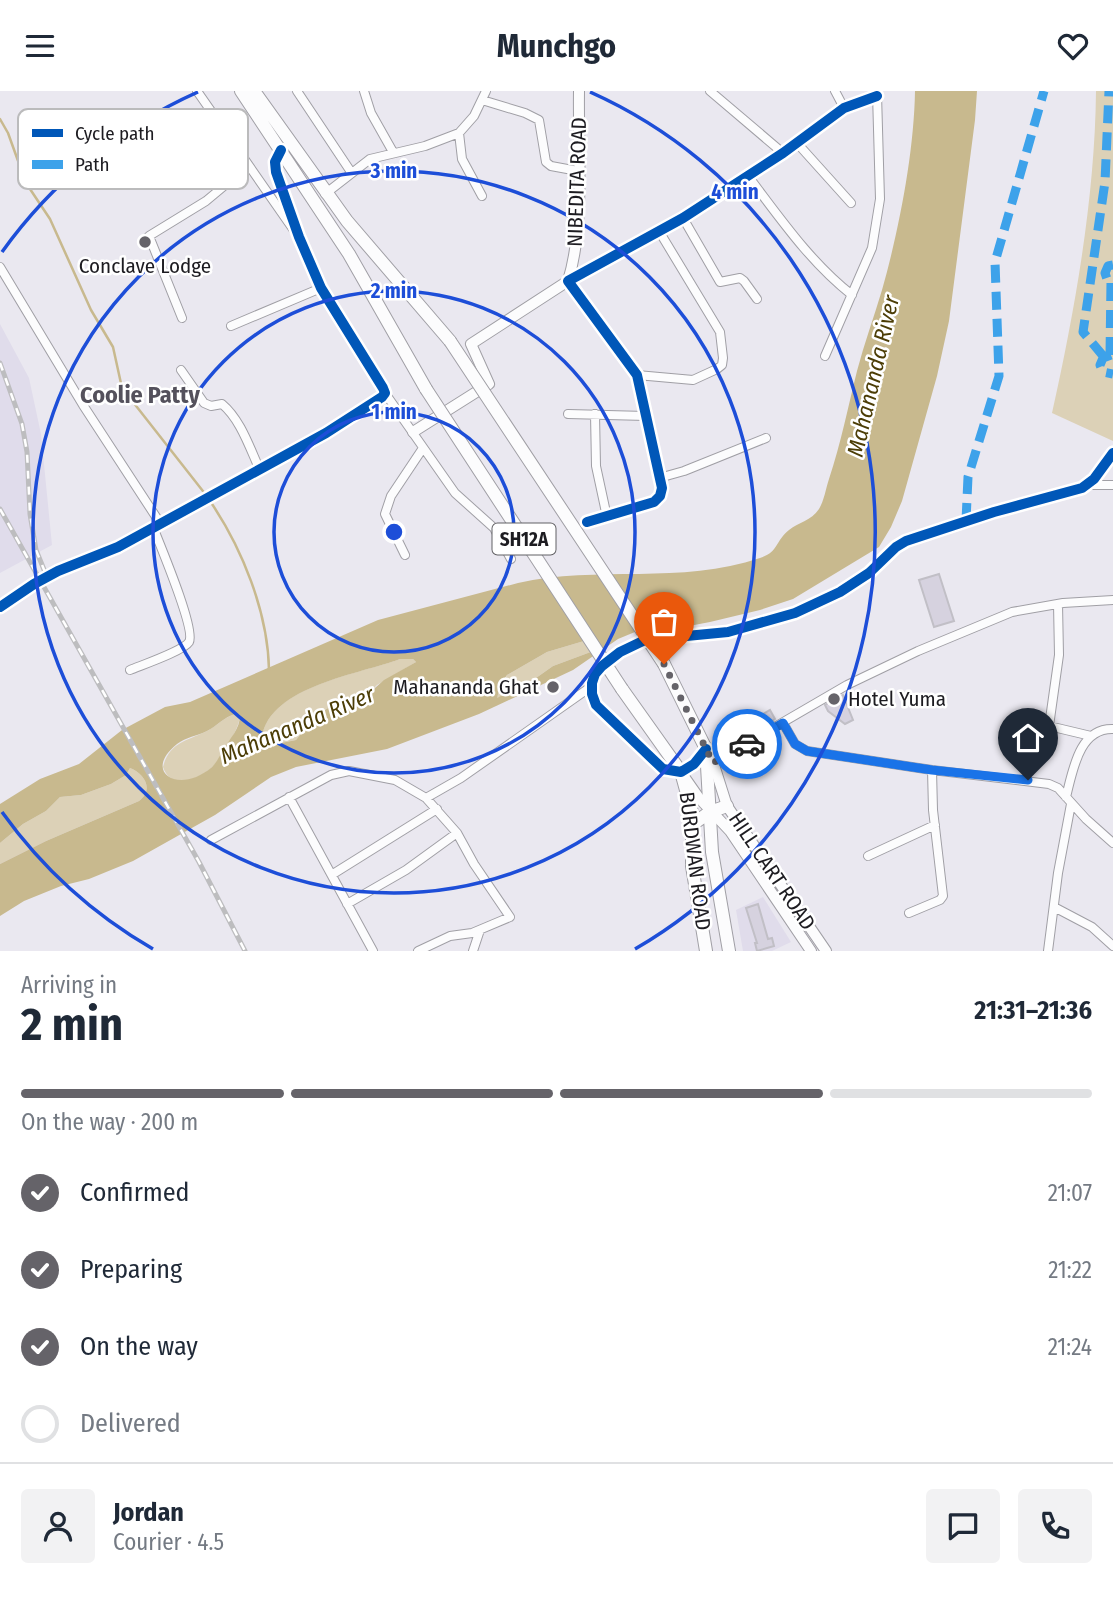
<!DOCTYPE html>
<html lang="en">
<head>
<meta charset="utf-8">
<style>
	body { margin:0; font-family:"Fira Sans Condensed",sans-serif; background:#f2f2f3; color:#1f2937; height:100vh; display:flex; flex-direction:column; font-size:26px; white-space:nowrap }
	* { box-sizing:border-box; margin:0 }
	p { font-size:23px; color:#747a83 }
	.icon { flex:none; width:38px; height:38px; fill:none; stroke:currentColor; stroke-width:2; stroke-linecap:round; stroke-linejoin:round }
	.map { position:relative; height:860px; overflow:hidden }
	.panel { display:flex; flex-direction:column; background:#fff; flex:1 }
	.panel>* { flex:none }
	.pin { position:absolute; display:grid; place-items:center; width:60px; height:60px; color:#fff; margin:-72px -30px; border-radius:50% 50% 50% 0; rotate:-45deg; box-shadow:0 0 7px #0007 }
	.pin .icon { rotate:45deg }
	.courier { position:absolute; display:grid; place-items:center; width:70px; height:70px; margin:-35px; border:5px solid #1a73e8; border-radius:50%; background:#fff; color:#222; box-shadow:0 2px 9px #0007 }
	.head em { font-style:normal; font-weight:700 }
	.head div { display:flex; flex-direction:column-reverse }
	.head { display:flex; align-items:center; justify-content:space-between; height:119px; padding:0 21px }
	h1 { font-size:46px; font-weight:700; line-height:52px }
	.bar { display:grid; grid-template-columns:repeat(4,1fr); gap:10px 7px; align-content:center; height:84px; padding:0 21px }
	.bar i { height:9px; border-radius:5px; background:#e0e1e3 }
	.bar .on { background:#656369 }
	.bar p { grid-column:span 4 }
	.line { display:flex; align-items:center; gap:18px; padding:0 21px; border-top:2px solid #e0e1e3 }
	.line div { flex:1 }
	.round { display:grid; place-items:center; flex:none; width:74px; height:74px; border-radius:7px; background:#f2f2f3 }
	ol { padding:0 21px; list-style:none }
	li { display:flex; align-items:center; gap:21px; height:77px }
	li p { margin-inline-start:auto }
	li .icon { padding:7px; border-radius:50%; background:#656369; color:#fff; stroke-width:4 }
	li:last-child { color:#747a83 }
	li i { width:38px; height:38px; border:4px solid #e0e1e3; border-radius:50% }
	header { display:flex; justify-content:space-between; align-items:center; height:91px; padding:0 21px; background:#fff; font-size:32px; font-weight:700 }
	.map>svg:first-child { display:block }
	.built { fill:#e0dceb }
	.green { fill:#dcd1b7 }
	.water { fill:#c8b98e; fill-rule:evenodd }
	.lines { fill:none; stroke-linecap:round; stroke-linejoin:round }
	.stream { stroke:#c8b98e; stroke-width:2.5 }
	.building { fill:#d6d2df; stroke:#c1bfc6; stroke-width:2 }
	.secondary-tunnel { stroke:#c1bfc7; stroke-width:10; stroke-dasharray:10 5; stroke-linecap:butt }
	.street-casing { stroke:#a09fa5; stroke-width:10 }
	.secondary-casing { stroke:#a09fa5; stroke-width:12 }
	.primary-casing { stroke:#a09fa5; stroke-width:14 }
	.street { stroke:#fcfcfd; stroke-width:8 }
	.secondary { stroke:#fcfcfd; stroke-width:10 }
	.primary { stroke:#fcfcfd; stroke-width:12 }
	.rail-casing { stroke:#bdbdbf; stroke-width:5 }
	.rail { stroke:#fff; stroke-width:2.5; stroke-dasharray:8; stroke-linecap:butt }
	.primary-bridge-casing { stroke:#a09fa5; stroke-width:14; stroke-linecap:butt }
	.primary-bridge { stroke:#fcfcfd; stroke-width:12 }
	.quiet { stroke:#3da2ea; stroke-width:9; stroke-dasharray:18 9; stroke-linecap:butt }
	.cycleway-casing { stroke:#fff; stroke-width:15 }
	.cycleway { stroke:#0057b8; stroke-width:10 }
	.done { stroke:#656369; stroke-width:7; stroke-dasharray:0 12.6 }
	.route { stroke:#1a73e8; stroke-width:9 }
	.ring { fill:none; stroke:#1d4ed8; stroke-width:3.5 }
	.poi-dot { fill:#656369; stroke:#fff; stroke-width:2.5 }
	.labels { text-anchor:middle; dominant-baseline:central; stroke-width:5; stroke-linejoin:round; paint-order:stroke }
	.shield { fill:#fff; stroke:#616064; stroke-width:2 }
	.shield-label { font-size:19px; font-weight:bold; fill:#1d1c21 }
	.street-label { font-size:21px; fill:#1d1c21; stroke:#fff }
	.poi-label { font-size:21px; fill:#1d1c21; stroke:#fff }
	.water-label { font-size:23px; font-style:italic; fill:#4c3d06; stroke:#fff }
	.quarter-label { font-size:24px; font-weight:bold; fill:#54515c; stroke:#fff }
	.key { fill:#fff; stroke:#bbbbbc; stroke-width:2 }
	.key-label { font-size:19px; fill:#1d1c21 }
	.centre { fill:#1d4ed8; stroke:#fff; stroke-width:3.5 }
	.ring-label { font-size:21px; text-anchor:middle; font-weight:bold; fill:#1d4ed8; stroke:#fff; stroke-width:5; stroke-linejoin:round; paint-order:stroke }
</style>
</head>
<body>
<header><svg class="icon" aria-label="menu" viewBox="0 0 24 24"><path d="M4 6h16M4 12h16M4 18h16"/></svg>Munchgo<svg class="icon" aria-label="heart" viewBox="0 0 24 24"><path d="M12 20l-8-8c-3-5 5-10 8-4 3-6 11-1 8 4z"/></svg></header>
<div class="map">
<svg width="1113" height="860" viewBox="0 0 1113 860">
	<rect width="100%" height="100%" fill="#eae8f0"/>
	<path class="built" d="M0,233L29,287L41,343L52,454L0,482Z
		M763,806L791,851L772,860H743L736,819Z"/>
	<path class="green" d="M1096,0H1113V350L1052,322C1075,219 1095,106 1096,0Z
		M584,550L596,559L553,575L536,587L496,608L507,584L547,561Z
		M400,568H413L416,571L377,594L367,604L328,617L313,627L296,649L276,653L262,646C270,595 360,583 400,568Z
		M235,623L240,624C240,636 223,665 214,674C200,689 171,700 163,676C169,652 186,650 205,641C216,636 224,626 235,623Z
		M130,677C145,683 154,699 139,710L46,750L0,773V752L23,733L46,720L60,706L81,704L111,693L126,684Z"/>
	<path class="water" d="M915,0H977L975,29L949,230L937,285L902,410L891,436L879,456L793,508L760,519L710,531L689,535L647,536L618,548L573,579L479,623L387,658L296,676L271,686L215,724L133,770L89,788L61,795L24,810L0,825V773L46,750L139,710C154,699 145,683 130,677L126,684L111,693L81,704L60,706L46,720L23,733L0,752V713L40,688L79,673L122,639L165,616L190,611L378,529L518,492C597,474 681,494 760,467C779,461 775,450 789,439C799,431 811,430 819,418C824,410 826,397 829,388C841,352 848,316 857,280C864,253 874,226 882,199C899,139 914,62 915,0ZM584,550L596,559L553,575L536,587L497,607L501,593L507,584L547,561ZM400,568H413L416,571L384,589L367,604L328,617L313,627L296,649L276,653L262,646C270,595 361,583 400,568ZM235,623L240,624C240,638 230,647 224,658C220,664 217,671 212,676C180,704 141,682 177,653C186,646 197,645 207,640C217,635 224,626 235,623Z"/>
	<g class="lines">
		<path class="stream" d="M0,28L8,42L26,92L50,128L91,219L113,256L122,297L206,404
			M210,410C242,457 268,521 269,579"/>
	</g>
	<path class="building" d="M939,483L954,530L934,536L919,489Z
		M843,604L853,629L845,633L828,620L825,614Z
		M770,619L775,628L740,649L734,640Z
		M758,813L768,848L772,847L774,855L757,860L755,852H757L746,817Z"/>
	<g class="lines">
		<path class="secondary-tunnel" d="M34,493L58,480"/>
		<g class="street-casing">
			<path id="street" d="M197,0L293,138
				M297,0L351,81
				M364,0L371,22L393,61
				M710,0L783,62
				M835,0L844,17
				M482,9L525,22L539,29L546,71L551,75L578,80
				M459,42L462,68L482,105
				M797,52L851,112
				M748,85C780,127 810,171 852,204
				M325,103L370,68L425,55L459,42L474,25L486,0
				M683,127L720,191L740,187L744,190L757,208
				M0,176L83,314L160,432
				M182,227L149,145L206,110L248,75
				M231,235L321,197
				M825,265L872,157L880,108L877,3
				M181,279L204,312L211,315L222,313C240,328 249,355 259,377
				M637,284L693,289L717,278L722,274L723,267L720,241L659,140
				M385,302L455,402L494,437L511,468
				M568,323L646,325
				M595,323L596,375L607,426
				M659,387L684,380L766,347
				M1086,394H1113
				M587,431L654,411L660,405L662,397L637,284L568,190L683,127L783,62L844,17L877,5
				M405,464L385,423L391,405L423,357
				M1058,513L1059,564L1049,635L1091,645
				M130,579C142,574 183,560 189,551C196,539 160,454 153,436
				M783,632L795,653L807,660L932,679L1049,693L1058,697L1086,728L1113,752
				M705,659L694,673L681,681L663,678L596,614L592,603V592L595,583L602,575L620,561L645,549L728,541L795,522L840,501L869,482L896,456L906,450L994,421L1082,397L1094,388L1113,362
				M713,672L847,594L918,560L1012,521L1063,512L1113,509
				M289,706L373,860
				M1066,706C1073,679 1079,637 1113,638
				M426,707L461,687L592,595
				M211,749L331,684L349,680L395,689L426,707L457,742L474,773L510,826L472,842L450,845L418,860
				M868,765L935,734
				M333,783L437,718
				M347,813L406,779L457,742
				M1054,816L1092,836L1113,855
				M909,822L940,809L943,805L933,719L932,679
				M473,860L480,839
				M1048,860L1058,782L1071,713"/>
		</g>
		<g class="secondary-casing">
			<path id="secondary" d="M413,341L489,293L471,253L568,190C585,135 578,59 579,0
				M58,480L118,456L326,342L382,306L385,302L383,297L321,197L299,146L276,81L275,71L281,59
				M0,516L34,493
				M707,661L715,677L727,715L826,860
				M685,687L699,707L730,740L811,860"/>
		</g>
		<g class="primary-casing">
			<path id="primary" d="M241,0L349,163L426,298
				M254,0L347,130L450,250
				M664,573L706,658L712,761L729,860
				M622,598L681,681L692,721V775L706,860
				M693,733L710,721L727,715"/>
		</g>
		<use href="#street" class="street"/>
		<use href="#secondary" class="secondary"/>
		<use href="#primary" class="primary"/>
		<g class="rail-casing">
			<path id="rail" d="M0,272L22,333L27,361L30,423L36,459L47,486
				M0,418L199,771L245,860"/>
		</g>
		<use href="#rail" class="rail"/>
		<g class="primary-bridge-casing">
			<path id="primary-bridge" d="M450,250L664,573
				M426,298L622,598"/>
		</g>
		<use href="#primary-bridge" class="primary-bridge"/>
		<path class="quiet" d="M1113,174L1108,175L1105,182L1107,188L1113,190
			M1110,264L1111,190
			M1111,264L1103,267L1100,274L1103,281L1113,283
			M1104,266L1083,241L1105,91L1109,0
			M966,430L968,386L999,285L995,171L1044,0"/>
		<g class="cycleway-casing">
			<path id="cycleway" d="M587,431L654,411L660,405L662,397L637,284L568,190L683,127L783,62L844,17L877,5
				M0,516L34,493L58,480L118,456L326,342L382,306L385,302L383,297L321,197L299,146L276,81L275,71L281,59
				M706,658L694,673L681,681L663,678L596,614L592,603V592L595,583L602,575L620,561L645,549L728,541L795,522L840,501L869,482L896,456L906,450L994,421L1082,397L1094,388L1113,362"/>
		</g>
		<use href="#cycleway" class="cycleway"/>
	</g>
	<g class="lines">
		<path class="done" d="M664,573L713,672L747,653"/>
		<path class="route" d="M747,653L783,632L795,653L807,660L932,679L1028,689"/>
	</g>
	<g class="ring">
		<circle cx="394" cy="441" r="120"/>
		<circle cx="394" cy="441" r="241"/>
		<circle cx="394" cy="441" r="361"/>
		<path d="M153 858A482 482 0 0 1 2 721M2 161A482 482 0 0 1 198 1M590 1A482 482 0 0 1 635 858"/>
	</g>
	<g class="poi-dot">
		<circle cx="145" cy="151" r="7"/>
		<circle cx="553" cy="596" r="7"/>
		<circle cx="834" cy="608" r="7"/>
	</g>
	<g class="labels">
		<rect class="shield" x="492.5" y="432.5" width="63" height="31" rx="5"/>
		<g class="shield-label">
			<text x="524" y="448">SH12A</text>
		</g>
		<g class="street-label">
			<text transform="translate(577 91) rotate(-88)">NIBEDITA ROAD</text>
			<text transform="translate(695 770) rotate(83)">BURDWAN ROAD</text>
			<text transform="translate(772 780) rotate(56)">HILL CART ROAD</text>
		</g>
		<g class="poi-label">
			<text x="145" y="175">Conclave Lodge</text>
			<text x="539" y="596" text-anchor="end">Mahananda Ghat</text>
			<text x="848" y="608" text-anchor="start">Hotel Yuma</text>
		</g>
		<g class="water-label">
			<text transform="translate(873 285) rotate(-77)">Mahananda River</text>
			<text transform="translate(297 634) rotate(-23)">Mahananda River</text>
		</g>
		<g class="quarter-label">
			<text x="140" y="304">Coolie Patty</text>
		</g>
	</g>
	<rect x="18" y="18" width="230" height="80" rx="10" class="key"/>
	<rect x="32" y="38" width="31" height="8" fill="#0057b8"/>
	<rect x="32" y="69" width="31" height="9" fill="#3da2ea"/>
	<g class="key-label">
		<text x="75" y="49">Cycle path</text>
		<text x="75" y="80">Path</text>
	</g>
	<circle cx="394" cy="441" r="10" class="centre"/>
	<g class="ring-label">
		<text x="394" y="87">3 min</text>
		<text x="735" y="108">4 min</text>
		<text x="394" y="207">2 min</text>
		<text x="394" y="328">1 min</text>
	</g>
</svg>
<div class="pin" style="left:664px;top:573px;background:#ea580c"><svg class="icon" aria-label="bag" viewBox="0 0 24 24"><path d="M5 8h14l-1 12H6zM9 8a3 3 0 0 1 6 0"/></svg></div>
<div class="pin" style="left:1028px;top:689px;background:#1f2937"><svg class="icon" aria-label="home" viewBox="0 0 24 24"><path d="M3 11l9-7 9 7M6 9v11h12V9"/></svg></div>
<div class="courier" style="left:747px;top:653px"><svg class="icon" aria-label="car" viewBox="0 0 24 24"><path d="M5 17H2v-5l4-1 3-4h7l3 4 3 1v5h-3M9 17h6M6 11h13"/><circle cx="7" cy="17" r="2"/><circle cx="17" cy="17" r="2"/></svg></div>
</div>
<section class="panel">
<div class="head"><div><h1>2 min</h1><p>Arriving in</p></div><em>21:31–21:36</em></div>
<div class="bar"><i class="on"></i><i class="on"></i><i class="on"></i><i></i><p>On the way · 200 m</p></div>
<ol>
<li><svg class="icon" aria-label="check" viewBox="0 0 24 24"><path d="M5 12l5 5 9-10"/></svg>Confirmed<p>21:07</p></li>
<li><svg class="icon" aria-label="check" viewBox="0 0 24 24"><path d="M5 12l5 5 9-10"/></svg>Preparing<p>21:22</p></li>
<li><svg class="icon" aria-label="check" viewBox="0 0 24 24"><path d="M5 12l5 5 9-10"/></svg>On the way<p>21:24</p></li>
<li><i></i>Delivered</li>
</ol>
<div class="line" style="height:126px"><a class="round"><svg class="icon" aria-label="person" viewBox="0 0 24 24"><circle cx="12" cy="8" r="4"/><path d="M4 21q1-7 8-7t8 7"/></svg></a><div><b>Jordan</b><p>Courier · 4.5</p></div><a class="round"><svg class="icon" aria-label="chat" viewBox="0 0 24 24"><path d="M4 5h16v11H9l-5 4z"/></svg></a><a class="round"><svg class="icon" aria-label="phone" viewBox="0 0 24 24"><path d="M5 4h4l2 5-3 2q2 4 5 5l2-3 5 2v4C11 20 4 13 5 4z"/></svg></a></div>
</section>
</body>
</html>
